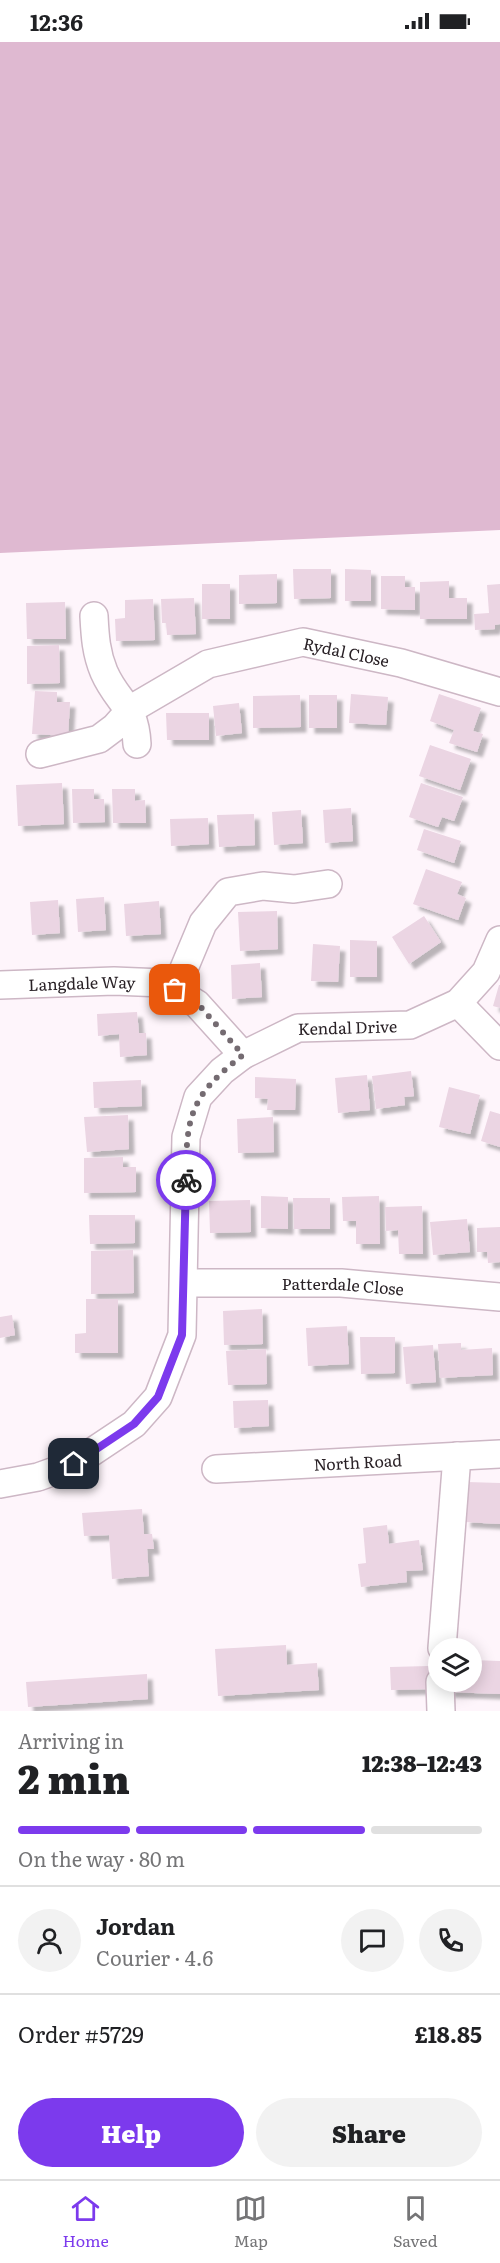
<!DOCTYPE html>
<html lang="en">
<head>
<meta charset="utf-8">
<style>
	body { margin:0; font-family:Literata,serif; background:#f2f2f2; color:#202124; height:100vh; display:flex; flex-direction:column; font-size:22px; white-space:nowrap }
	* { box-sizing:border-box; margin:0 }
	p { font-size:20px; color:#757577 }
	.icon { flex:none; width:33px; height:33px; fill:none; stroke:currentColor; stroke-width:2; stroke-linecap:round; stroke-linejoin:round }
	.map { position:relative; height:1669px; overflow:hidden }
	.drawer { display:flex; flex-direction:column; background:#fff; flex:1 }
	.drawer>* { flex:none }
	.tools { position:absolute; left:428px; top:1596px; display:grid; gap:12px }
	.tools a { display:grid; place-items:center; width:54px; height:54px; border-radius:50%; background:#fff; box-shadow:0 3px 15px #0003; font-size:30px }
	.pin { position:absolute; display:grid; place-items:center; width:51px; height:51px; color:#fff; margin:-26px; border-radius:12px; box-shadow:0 3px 9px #0006 }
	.courier { position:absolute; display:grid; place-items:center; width:60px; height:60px; margin:-30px; border:4px solid #7c3aed; border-radius:50%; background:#fff; color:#222; box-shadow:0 2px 8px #0007 }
	.headline em { font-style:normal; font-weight:800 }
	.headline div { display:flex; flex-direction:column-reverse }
	.headline { display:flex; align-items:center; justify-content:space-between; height:102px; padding:0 18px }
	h1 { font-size:39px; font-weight:800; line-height:45px }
	.bar { display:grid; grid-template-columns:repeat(4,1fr); gap:9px 6px; align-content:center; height:72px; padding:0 18px }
	.bar i { height:8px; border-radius:4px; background:#e0e0e0 }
	.bar .selected { background:#7c3aed }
	.bar p { grid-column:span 4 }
	.line { display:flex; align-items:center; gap:15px; padding:0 18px; border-top:2px solid #e0e0e0 }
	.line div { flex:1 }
	.round { display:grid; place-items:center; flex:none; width:63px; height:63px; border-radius:32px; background:#f2f2f2 }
	.button { display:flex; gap:12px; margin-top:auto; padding:12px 18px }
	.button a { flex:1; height:69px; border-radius:36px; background:#7c3aed; color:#fff; font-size:24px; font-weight:800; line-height:69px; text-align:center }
	.button a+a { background:#f2f2f2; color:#202124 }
	.status { display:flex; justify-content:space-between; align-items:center; height:42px; padding:0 30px; background:#fff; direction:ltr }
	.status svg { height:16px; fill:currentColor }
	.dock { display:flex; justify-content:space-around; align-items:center; height:84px; border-top:2px solid #e0e0e0; background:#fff; font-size:16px; color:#757577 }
	.dock a { display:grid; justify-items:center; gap:3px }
	.dock .selected { color:#7c3aed }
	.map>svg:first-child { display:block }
	.green { fill:#dfb9d1 }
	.building { fill:#ebd5e3; filter:url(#shadow) }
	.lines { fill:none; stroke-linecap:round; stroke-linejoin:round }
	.minor-casing { stroke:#cdb7c5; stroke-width:30 }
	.minor { stroke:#fff; stroke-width:27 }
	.done { stroke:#746b71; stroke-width:6; stroke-dasharray:0 10.8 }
	.route { stroke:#7c3aed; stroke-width:8 }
	.labels { text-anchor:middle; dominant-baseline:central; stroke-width:4.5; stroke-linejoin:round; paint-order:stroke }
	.street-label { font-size:16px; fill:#292126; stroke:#fff }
</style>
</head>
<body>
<div class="status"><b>12:36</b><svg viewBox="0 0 49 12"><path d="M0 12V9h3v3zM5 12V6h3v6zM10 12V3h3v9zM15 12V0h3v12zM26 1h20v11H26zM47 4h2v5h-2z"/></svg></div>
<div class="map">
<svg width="500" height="1669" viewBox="0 0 500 1669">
	<defs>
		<filter id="shadow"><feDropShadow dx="5.5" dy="5.5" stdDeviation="1.5" flood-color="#0004"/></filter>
	</defs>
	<rect width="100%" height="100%" fill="#fef5fb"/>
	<path class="green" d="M0,0H500V488L0,511Z"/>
	<path class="building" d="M293,527H331V556L294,557Z
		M345,527L371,528V559H345Z
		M277,532V561L239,562V533Z
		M381,534H405V545H415V568L381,567Z
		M449,539V556H467V577H420V540Z
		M202,542H230V577H202Z
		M500,542V582L495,583V587L475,588L474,572L489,571L487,543Z
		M194,556L196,592L167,593L166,581H162L161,557Z
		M153,557L155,598L116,599L115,577L125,576V558Z
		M65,560L66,597H27L26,561Z
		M59,603L60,641L27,642V604Z
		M35,649L57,650V660H70L68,694L32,692Z
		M351,652L388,655L386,683L349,681Z
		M439,652L481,666L473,689L483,692L477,710L449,701L454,688L430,679Z
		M300,653L301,685L253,686V654Z
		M309,653H337V686H309Z
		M239,661L242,691L216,694L213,664Z
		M166,671H209V698H167Z
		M430,703L471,717L460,748L419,734Z
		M62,741L64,782L18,784L16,743Z
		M421,741L463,755L454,779L442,775L438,785L409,775Z
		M72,747H94V757H104L105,780L73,781Z
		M112,747H135V759L145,758L146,781H113Z
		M351,766L353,799L325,801L323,768Z
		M301,768L303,801L274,803L272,770Z
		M254,772L255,803L219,805L217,773Z
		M208,776L209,802L171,804L170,777Z
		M424,787L461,799L454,821L417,808Z
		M426,827L462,840L457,852L466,856L458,878L413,862Z
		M104,855L106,888L78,890L76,857Z
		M58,858L60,891L32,893L30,860Z
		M159,859L161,892L126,894L124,862Z
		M277,869L278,907L240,909L238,870Z
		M424,874L441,900L409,922L392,895Z
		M350,898L377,899V935H350Z
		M313,902L340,904L338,940L311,939Z
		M260,921L262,955L232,957L231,923Z
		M499,943H500V966L493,964Z
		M137,970L139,991H146L147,1013L120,1015L119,992L98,994L97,972Z
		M411,1029L414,1054L404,1055L405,1063L376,1067L372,1034Z
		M367,1033L370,1068L338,1071L335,1036Z
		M255,1035L296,1037L295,1068H267L268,1057L255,1056Z
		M141,1038L142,1064L94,1066L93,1040Z
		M449,1045L480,1053L470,1092L439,1085Z
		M490,1069L500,1072V1105L481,1099Z
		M128,1073L129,1107L87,1110L84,1075Z
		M273,1075L274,1110L238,1111L237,1077Z
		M123,1115V1125H136V1150L84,1151V1116Z
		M261,1154L288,1155V1187L261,1186Z
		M379,1154L380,1202H356V1179H343L342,1155Z
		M293,1156H330V1187H294Z
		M250,1158L251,1190L210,1191L209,1159Z
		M422,1164L423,1212H399L398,1188L386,1189L385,1165Z
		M89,1173H135V1201L90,1202Z
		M467,1177L470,1210L433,1213L430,1180Z
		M500,1185V1220L488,1221L487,1210H477V1186Z
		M133,1208L134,1251L91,1252V1209Z
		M86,1257H118V1311H75V1292L86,1291Z
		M262,1267L263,1302L224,1303L223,1269Z
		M12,1273L15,1293L0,1296V1275Z
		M347,1284L349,1322L308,1324L306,1286Z
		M360,1295H395V1331L361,1332Z
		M461,1301V1308L492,1306L493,1333L440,1336L438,1302Z
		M433,1303L436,1340L406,1342L403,1305Z
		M266,1307L267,1342L228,1343L226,1309Z
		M268,1358L269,1384L234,1386L233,1359Z
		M467,1440L500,1441V1482L465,1480Z
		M142,1467L144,1492H152L154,1507H147L149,1534L112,1537L109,1493L84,1494L82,1471Z
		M387,1483L389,1502L419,1498L423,1528L406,1529L407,1540L361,1545L358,1522L366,1521L363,1486Z
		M286,1603L287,1623L317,1621L319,1648L218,1654L215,1607Z
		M471,1618L500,1619V1652L448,1650L449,1640H471Z
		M429,1624L430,1647L391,1648L390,1625Z
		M147,1632L148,1657L28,1665L26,1640Z"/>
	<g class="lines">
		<g class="minor-casing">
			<g id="minor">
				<path d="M94,574C95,594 96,611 104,630C118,662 135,662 137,702"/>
				<path id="s1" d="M40,712L99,697L115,685L131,667L208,622L303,600L401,621L500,650"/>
				<path id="s2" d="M0,943L114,939L163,941L197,962L243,1013"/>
				<path d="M175,948L203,881L228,850L263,844L294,847L328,842"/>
				<path d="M458,961L500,1004"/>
				<path id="s3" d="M184,1241H341L500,1255"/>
				<path id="s4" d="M216,1427L500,1412"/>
				<path id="s5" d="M0,1442L38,1435L74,1422L134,1382L158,1355L182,1293L186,1095L198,1055L222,1029L243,1013L298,986L410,983L458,961L486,930L500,898"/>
				<path d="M442,1606L457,1414"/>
				<path d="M440,1640L441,1669"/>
			</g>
		</g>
		<use href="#minor" class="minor"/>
	</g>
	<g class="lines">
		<path class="done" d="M175,948L198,962L243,1013C190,1054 186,1074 186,1138"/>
		<path class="route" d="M74,1422L134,1382L158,1355L182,1293L186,1138"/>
	</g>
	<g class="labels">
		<g class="street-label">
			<text stroke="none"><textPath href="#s1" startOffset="336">Rydal Close</textPath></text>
			<text stroke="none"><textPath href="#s2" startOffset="82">Langdale Way</textPath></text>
			<text stroke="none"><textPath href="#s5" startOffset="664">Kendal Drive</textPath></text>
			<text stroke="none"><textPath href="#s3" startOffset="159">Patterdale Close</textPath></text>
			<text stroke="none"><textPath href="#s4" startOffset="142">North Road</textPath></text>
		</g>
	</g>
</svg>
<div class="tools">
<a><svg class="icon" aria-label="layers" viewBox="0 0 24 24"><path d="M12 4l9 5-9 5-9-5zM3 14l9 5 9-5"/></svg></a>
</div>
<div class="pin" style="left:175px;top:948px;background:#ea580c"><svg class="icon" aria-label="bag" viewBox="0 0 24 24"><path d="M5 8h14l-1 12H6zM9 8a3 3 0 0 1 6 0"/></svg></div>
<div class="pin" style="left:74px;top:1422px;background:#1f2937"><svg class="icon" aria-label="home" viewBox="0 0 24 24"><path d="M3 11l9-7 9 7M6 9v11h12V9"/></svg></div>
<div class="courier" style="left:186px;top:1138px"><svg class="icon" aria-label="bike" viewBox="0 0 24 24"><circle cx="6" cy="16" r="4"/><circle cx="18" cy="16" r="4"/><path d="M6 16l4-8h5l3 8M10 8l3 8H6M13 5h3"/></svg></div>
</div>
<section class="drawer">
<div class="headline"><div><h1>2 min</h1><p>Arriving in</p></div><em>12:38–12:43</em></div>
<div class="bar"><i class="selected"></i><i class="selected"></i><i class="selected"></i><i></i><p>On the way · 80 m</p></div>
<div class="line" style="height:108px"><a class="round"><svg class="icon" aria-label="person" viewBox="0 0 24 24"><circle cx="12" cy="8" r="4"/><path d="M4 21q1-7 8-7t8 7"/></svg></a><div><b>Jordan</b><p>Courier · 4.6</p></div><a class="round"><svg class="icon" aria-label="chat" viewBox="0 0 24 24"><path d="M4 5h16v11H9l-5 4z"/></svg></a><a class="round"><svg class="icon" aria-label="phone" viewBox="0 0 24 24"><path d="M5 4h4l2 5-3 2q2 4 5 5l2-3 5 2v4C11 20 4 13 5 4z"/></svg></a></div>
<div class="line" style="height:78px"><div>Order #5729</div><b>£18.85</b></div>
<div class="button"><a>Help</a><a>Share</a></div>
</section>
<nav class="dock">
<a class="selected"><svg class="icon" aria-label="home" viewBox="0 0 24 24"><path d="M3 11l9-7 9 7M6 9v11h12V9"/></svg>Home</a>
<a><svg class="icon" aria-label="map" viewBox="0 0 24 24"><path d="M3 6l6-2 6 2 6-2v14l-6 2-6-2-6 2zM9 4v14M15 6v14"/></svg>Map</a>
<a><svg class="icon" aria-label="saved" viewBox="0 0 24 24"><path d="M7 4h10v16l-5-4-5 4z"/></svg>Saved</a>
</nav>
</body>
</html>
